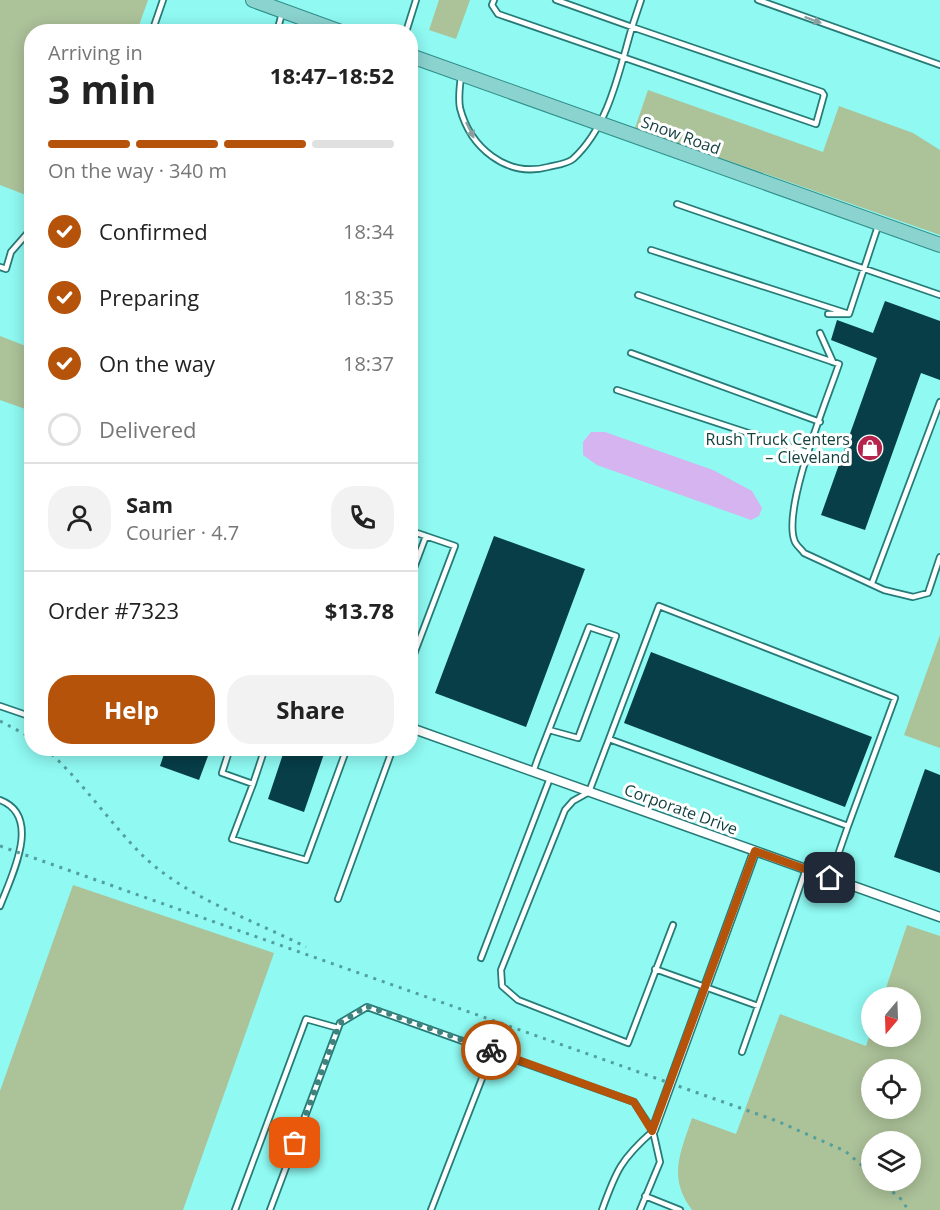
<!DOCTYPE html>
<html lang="en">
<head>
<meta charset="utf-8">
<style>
	body { margin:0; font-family:"Open Sans",sans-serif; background:#f2f2f2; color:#222; height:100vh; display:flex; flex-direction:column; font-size:22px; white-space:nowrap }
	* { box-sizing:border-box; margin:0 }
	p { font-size:20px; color:#767676 }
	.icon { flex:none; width:33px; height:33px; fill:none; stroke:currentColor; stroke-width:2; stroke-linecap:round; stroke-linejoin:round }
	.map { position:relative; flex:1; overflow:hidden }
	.drawer { position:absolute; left:24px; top:24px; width:394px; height:732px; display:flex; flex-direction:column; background:#fff; border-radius:24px; box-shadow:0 3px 15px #0003 }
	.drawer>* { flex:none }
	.needle { width:39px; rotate:199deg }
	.fabs { position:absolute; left:861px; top:987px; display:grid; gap:12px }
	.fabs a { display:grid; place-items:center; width:60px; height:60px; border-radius:50%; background:#fff; box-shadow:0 3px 15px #0003; font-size:30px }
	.pin { position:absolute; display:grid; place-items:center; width:51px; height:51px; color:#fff; margin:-26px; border-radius:12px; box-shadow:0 3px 9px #0006 }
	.courier { position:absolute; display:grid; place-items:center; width:60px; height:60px; margin:-30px; border:4px solid #b45309; border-radius:50%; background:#fff; color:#222; box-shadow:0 2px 8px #0007 }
	.headline em { font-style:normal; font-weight:700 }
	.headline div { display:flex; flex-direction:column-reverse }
	.headline { display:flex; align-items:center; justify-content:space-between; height:102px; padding:0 24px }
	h1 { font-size:39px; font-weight:700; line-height:45px }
	.bar { display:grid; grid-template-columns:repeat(4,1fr); gap:9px 6px; align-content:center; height:72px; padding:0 24px }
	.bar i { height:8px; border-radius:4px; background:#e0e0e0 }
	.bar .current { background:#b45309 }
	.bar p { grid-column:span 4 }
	.line { display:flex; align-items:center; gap:15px; padding:0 24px; border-top:2px solid #e0e0e0 }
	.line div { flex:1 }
	.round { display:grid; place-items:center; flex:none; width:63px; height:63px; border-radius:24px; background:#f2f2f2 }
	ol { padding:0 24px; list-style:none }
	li { display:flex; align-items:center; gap:18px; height:66px }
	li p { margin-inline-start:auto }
	li .icon { padding:6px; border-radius:50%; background:#b45309; color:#fff; stroke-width:4 }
	li:last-child { color:#767676 }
	li i { width:33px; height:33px; border:3px solid #e0e0e0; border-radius:50% }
	.primary-button { display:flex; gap:12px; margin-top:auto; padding:12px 24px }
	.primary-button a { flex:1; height:69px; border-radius:24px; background:#b45309; color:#fff; font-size:24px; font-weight:700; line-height:69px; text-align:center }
	.primary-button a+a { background:#f2f2f2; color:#222 }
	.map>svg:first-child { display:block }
	.green { fill:#acc299; fill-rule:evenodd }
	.water { fill:#d6b4f0 }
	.building { fill:#073e47 }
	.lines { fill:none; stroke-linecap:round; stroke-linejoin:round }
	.service-casing { stroke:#267b77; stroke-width:8 }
	.minor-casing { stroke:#267b77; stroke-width:11 }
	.primary-casing { stroke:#2e8d88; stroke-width:16 }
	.service { stroke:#fff; stroke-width:4.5 }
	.minor { stroke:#fff; stroke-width:8 }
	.primary { stroke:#8ad3cf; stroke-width:14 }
	.rail { stroke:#539f9b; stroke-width:3; stroke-dasharray:3 6; stroke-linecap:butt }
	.oneway { fill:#8aa0a0 }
	.done { stroke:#3f827e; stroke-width:6; stroke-dasharray:0 10.8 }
	.route { stroke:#b45309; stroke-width:8 }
	.labels { text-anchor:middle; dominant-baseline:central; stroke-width:6; stroke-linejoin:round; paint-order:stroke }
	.street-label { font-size:16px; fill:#144240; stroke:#fff }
	.poi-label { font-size:16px; fill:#144240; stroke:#fff; text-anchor:end }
</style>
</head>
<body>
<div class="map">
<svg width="940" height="1210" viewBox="0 0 940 1210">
	<rect width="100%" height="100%" fill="#8ff9f2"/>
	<path class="green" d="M0,0H148L137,31L32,32L31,197L0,185Z
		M439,0H470L456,39L429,30Z
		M648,90L823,152L839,106L913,133L940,150V235L635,128Z
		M0,336L31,348V411L0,400Z
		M940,635V748L904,735Z
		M73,885L274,953L183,1210H0V1091Z
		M907,925L940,936V1210H692C667,1177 681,1152 692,1118L736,1134L780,1014L866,1046L871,1031L872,1036H910V998L883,997ZM872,1070H910V1108H872ZM872,1142H910V1180H872Z"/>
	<path class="water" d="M591,432H605L713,470L752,491L762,508L759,516L751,520L597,465L583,455V442Z"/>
	<path class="building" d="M885,301L940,321V380L921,373L865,530L821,515L877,358L831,340L837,320L873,333Z
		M494,536L585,569L526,727L435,693Z
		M651,652L872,737L845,807L624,723Z
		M166,748H211L199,780L160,766Z
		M285,748H326L304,812L268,799Z
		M925,769L940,775V873L894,857Z"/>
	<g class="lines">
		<g class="service-casing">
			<path id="service" d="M556,0L632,27L641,0
				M758,0L940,65
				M152,32L163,0
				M277,32L282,13
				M406,32L416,0
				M461,76C460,85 458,98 460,108C470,147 506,178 548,167C556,165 567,164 573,159C609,126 619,71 632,27L822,92L824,95L816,124L498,14L492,5L494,0
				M677,204L940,295
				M651,250L849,314
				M0,267L6,269L11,252L32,228
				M638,295L839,364C827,400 781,510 795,542C797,546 801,549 804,553L884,590L913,597L928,593L940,557
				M828,314H849L878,226
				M820,333L833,362
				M631,353L820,422
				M617,390L809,453
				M411,531L455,546L411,662
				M411,576L426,536
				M872,583L940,402
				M0,706L32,717
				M609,739L659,606L895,698L848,826
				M230,748L222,773L253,784L265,748
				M533,772L538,758L589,627L616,636L578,738L549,730
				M253,784L232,839L306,860L347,748
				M0,800C43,816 11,877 0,906
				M338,899L393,748
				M673,925L628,1043L518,1000L502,986L501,970L565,810L573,801L589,792L609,739L848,826L830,878
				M481,958L550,778
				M655,969L758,1006
				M742,1052L806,869
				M645,1196L680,1210
				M235,1210L306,1019L338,1028
				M270,1210L340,1023L367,1007L634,1102L653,1131L660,1162L640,1210
				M431,1210L493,1050
				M602,1210C616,1171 621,1159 653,1131"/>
		</g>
		<g class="minor-casing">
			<path id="minor" d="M411,728L940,917
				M653,1131L755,851"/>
		</g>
		<g class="primary-casing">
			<path id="primary" d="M253,0L341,32
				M411,56L940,245"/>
		</g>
		<use href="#service" class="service"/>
		<use href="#minor" class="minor"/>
		<use href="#primary" class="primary"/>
		<path class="rail" d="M0,721L32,738
			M45,748C81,780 107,819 140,853C184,897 251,919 306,947
			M0,846L777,1121L845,1151L872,1174
			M879,1180L902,1200L908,1210"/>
	</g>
	<defs><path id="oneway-solid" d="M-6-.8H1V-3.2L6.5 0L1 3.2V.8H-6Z" transform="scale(1.5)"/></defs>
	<g class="oneway">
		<use href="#oneway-solid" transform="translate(813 20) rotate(20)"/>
		<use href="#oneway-solid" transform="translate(470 130) rotate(64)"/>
	</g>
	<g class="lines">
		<path class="done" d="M295,1143L340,1023L367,1006L491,1050"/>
		<path class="route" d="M491,1050L634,1102L652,1131L755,851L830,878"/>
	</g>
	<defs>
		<g id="shop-disc" transform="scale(1.35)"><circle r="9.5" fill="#b5244d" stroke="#fff"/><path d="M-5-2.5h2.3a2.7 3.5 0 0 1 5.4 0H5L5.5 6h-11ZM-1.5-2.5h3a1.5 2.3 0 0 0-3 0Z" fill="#fff"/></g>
	</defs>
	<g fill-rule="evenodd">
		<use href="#shop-disc" x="870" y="448"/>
	</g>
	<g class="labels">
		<g class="street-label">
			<text transform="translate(681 135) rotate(20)">Snow Road</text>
			<text transform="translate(681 809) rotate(20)">Corporate Drive</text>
		</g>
		<g class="poi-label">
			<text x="850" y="439">Rush Truck Centers<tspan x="850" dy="18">– Cleveland</tspan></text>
		</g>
	</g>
</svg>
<div class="fabs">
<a><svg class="needle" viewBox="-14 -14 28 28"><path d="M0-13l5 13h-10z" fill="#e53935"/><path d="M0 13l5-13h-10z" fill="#767676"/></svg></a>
<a><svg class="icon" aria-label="locate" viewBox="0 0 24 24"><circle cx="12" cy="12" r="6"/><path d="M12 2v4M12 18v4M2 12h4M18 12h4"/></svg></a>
<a><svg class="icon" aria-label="layers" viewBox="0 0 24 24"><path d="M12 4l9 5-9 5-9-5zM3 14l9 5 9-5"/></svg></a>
</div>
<div class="pin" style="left:295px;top:1143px;background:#ea580c"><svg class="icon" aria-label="bag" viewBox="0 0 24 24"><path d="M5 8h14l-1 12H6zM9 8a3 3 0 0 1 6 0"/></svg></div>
<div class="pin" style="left:830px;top:878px;background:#1f2937"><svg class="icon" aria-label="home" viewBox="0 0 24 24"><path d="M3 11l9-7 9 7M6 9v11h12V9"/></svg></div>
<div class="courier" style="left:491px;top:1050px"><svg class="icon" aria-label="bike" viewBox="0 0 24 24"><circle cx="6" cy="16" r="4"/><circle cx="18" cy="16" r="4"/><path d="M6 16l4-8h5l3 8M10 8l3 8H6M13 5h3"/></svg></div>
<section class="drawer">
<div class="headline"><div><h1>3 min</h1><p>Arriving in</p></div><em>18:47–18:52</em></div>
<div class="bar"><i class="current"></i><i class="current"></i><i class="current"></i><i></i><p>On the way · 340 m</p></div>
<ol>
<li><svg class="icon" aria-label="check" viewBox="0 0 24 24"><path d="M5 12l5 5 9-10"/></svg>Confirmed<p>18:34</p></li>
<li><svg class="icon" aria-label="check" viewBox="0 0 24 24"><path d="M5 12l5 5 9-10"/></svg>Preparing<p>18:35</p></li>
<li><svg class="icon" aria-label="check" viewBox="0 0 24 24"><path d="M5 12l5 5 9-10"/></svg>On the way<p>18:37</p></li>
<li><i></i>Delivered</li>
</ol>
<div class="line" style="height:108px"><a class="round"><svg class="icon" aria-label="person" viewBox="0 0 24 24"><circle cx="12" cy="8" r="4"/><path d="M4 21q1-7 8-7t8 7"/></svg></a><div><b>Sam</b><p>Courier · 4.7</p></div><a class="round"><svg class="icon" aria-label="phone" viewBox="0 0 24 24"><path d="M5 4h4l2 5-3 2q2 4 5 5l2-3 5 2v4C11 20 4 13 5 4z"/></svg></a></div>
<div class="line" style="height:78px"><div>Order #7323</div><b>$13.78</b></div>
<div class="primary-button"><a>Help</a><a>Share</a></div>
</section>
</div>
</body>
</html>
